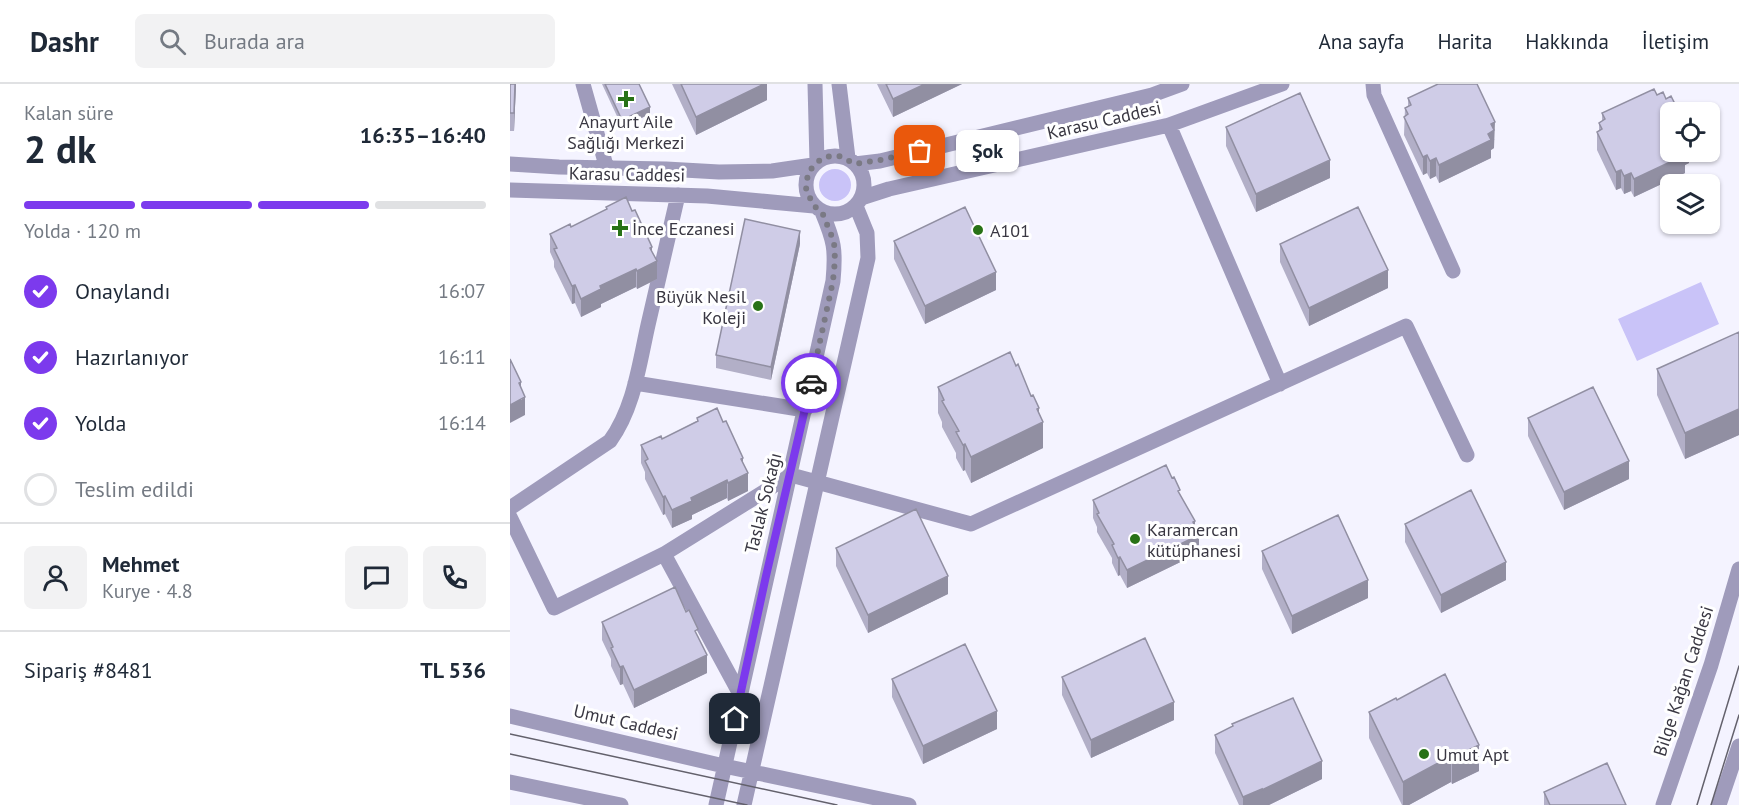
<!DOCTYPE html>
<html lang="tr">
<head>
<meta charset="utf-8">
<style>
	body { margin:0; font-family:"PT Sans",sans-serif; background:#f2f2f3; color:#1f2937; height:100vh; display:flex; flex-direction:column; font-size:22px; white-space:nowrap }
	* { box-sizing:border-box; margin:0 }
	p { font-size:20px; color:#747a83 }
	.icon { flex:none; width:33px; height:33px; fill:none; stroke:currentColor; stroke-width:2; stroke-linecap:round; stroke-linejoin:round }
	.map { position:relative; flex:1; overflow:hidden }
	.panel { display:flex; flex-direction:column; background:#fff; width:510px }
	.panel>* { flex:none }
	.buttons { position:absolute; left:1150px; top:18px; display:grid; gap:12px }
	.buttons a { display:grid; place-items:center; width:60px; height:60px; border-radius:9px; background:#fff; box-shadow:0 2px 4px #0004; font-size:30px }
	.pin { position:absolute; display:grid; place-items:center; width:51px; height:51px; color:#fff; margin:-26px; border-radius:12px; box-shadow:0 3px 9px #0006 }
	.courier { position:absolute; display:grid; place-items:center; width:60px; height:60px; margin:-30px; border:4px solid #7c3aed; border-radius:50%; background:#fff; color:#222; box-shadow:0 2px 8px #0007 }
	.bubble { position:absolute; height:42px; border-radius:9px; background:#fff; box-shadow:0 2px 4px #0004; font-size:20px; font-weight:600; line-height:42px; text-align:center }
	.summary em { font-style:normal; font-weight:600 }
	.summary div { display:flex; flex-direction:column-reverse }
	.summary { display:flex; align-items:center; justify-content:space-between; height:102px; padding:0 24px }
	h1 { font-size:39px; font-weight:600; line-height:45px }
	.bar { display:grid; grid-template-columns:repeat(4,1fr); gap:9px 6px; align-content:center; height:72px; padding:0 24px }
	.bar i { height:8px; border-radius:4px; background:#e0e1e3 }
	.bar .on { background:#7c3aed }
	.bar p { grid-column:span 4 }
	.line { display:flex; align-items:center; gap:15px; padding:0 24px; border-top:2px solid #e0e1e3 }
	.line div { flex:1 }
	.round { display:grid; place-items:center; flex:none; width:63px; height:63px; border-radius:9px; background:#f2f2f3 }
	ol { padding:0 24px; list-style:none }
	li { display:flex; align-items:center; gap:18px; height:66px }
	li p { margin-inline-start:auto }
	li .icon { padding:6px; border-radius:50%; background:#7c3aed; color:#fff; stroke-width:4 }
	li:last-child { color:#747a83 }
	li i { width:33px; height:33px; border:3px solid #e0e1e3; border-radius:50% }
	header { display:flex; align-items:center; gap:36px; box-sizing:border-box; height:84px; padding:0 30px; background:#fff; border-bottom:2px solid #e0e1e3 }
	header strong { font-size:28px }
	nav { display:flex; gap:33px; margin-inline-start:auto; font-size:21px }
	.search { width:420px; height:54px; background:#f2f2f3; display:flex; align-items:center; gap:15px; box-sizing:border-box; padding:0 21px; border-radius:9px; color:#747a83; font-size:22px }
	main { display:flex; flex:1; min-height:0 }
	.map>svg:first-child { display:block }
	.green { fill:#c9c3f8 }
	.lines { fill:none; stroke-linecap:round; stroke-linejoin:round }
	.minor { stroke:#9f9bbb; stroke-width:15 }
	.tram { stroke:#63616c; stroke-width:1.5 }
	.wall { fill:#b2afc7 }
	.shaded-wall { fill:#918fa2 }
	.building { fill:#cfcce7; stroke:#918fa2; stroke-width:1.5 }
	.done { stroke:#7a7984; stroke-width:6; stroke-dasharray:0 10.8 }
	.route { stroke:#7c3aed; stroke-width:8 }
	.poi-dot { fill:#287216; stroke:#fff; stroke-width:2 }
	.labels { text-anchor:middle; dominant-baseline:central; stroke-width:6; stroke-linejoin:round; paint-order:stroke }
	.street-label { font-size:18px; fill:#393742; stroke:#fff }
	.poi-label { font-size:18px; fill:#393742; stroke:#fff; text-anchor:start }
</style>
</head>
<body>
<header>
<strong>Dashr</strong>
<div class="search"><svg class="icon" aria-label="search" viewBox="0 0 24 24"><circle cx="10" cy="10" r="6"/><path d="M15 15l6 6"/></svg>Burada ara</div>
<nav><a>Ana sayfa</a><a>Harita</a><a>Hakkında</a><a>İletişim</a></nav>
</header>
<main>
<section class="panel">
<div class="summary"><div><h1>2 dk</h1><p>Kalan süre</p></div><em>16:35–16:40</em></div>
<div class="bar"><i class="on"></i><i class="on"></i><i class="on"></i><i></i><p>Yolda · 120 m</p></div>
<ol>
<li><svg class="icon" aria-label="check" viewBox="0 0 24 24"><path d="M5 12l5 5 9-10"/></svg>Onaylandı<p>16:07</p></li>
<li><svg class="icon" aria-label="check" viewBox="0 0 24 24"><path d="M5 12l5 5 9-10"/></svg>Hazırlanıyor<p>16:11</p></li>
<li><svg class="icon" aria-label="check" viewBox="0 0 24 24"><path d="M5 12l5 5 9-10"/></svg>Yolda<p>16:14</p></li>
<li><i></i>Teslim edildi</li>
</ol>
<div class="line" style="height:108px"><a class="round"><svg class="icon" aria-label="person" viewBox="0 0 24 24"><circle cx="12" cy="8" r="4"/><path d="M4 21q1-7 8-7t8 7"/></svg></a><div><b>Mehmet</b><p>Kurye · 4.8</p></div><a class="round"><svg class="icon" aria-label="chat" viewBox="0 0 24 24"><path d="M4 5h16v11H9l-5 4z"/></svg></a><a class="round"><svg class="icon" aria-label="phone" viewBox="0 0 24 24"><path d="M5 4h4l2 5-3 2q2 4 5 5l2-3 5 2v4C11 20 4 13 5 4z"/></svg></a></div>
<div class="line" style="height:78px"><div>Sipariş #8481</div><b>TL 536</b></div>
</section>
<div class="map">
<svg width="1229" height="721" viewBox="0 0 1229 721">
	<rect width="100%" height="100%" fill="#f4f3ff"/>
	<path class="green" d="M309 101a16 16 0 1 1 32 0a16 16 0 1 1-32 0Z
		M1191,198L1209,240L1127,277L1108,235Z"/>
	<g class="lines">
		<path class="minor" d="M73,0L97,85
			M305,0L307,78
			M329,0L338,74
			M863,0L864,11L943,187
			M659,41L770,300
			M296 101a29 29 0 1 1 58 0a29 29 0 1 1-58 0Z
			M0,80L49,83L156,85L209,88L262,87L303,81
			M345,80L370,77L642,11L672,0
			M0,106L197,112L304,122
			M351,114L379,105L659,41L772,0
			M125,299L295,326
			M0,424L100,357C124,324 129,281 138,241C148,197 158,154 168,111
			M0,433L44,524L154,470L281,391L461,440L896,242L957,371
			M154,470L231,612
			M0,632L214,682L399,721
			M0,698L111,721
			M206,721L323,197C326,165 324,157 312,128
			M234,721L358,174L357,149L346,122
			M1153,721L1201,581L1229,485
			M1209,721L1229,662"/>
		<path class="tram" d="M0,650L327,721
			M0,670L237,721
			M1187,721L1229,582
			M1201,721L1229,631"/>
	</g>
	<path class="wall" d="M0,0H6L4,47H0Z
		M92,0H129L140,30L112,43Z
		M162,0H257V16L186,51Z
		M367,0H452L383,33Z
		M1147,11L1180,68V70L1179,71V79L1175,81V89L1124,113L1121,107L1114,110L1111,104L1106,106L1087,66V48L1089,47V39L1092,37V29Z
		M898,14L985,56H984V64L981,66V74L929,99L926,92L920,95L917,89L913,91L894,51L895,24L898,22Z
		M716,43L820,94L746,128L716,62Z
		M96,123L142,169L147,195L127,205L126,203L91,220V223L71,233L65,219L62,220L44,183V177L40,168V150L61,143L96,126Z
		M384,157L486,206L415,240L384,175Z
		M290,160L261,296L206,284V271Z
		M770,160L878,204L799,242L770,178Z
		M1229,248V351L1175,375L1147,311V285Z
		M428,303L521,312L529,330L533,364L461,399L455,386L453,387L446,374V369L432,343V338L428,329Z
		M187,334L233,380L238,407L218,417L217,414L182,431V435L162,444L155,430L153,431L135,395V388L131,379V361L152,355L187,337Z
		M1018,334L1119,395L1054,426L1018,352Z
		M670,411L685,442L689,469L617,504L610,491L608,492L602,479V474L587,448V443L583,434V416Z
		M895,440L996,496L931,529L895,458Z
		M326,464L438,510L358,549L326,482Z
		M752,467L858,514L782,550L752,485Z
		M92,538L188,552L197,589L124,624L113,600L110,601L101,582V575L92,556Z
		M552,593L664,636L581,674L552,611Z
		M382,595L487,645L413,680L382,613Z
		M887,616L969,687L942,700L941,698L899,721H892L859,654V628Z
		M722,640L812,695L759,721H729L705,669V651L722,643Z
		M1034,708L1116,721H1034Z"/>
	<path class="shaded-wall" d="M5,0H6L4,47V29Z
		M254,0H257V16L186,51V33Z
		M415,0H452L383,33V15Z
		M140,23V30L112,43V36Z
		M985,38L984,64L981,66V74L929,99V81L978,50L981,40Z
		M1172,68H1180V70L1179,71V79L1175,81V89L1124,113V95Z
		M917,71V89L913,91V73Z
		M926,74V92L920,95V77Z
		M820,76V94L746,128V110Z
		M1111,86V104L1106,106V88Z
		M1121,89V107L1114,110V92Z
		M290,147V160L261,296V283Z
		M142,163V180L147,177V195L127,205V187L140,164Z
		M126,185V203L91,220V223L71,233V215L90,202Z
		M878,186V204L799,242V224Z
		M486,188V206L415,240V222Z
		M65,201V219L62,220V202Z
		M11,298V316L15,313V331L0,339V321L9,299Z
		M529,324V340L533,338V364L461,399V373Z
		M1229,325V351L1175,375V349Z
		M455,360V386L453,387V361Z
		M233,374V391L238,389V407L218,417V399L231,375Z
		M1119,377V395L1054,426V408Z
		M217,396V414L182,431V435L162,444V426L181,414Z
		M155,412V430L153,431V413Z
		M685,437V453L689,451V469L617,504V486Z
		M610,473V491L608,492V474Z
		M996,478V496L931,529V511Z
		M438,492V510L358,549V531Z
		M858,496V514L782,550V532Z
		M197,571V589L124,624V606Z
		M113,582V600L110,601V583Z
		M664,618V636L581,674V656Z
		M487,627V645L413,680V662Z
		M969,661V687L942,700V674Z
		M941,672V698L899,721H893V698Z
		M812,677V695L759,721H752V706Z
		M752,705V721H733V713Z"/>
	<path class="building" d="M0,0H5L4,29H0Z
		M95,0H129L140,23L112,36Z
		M171,0H254L186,33Z
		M376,0H415L383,15Z
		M928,0H967L985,38L981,40L984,46L978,50L981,56L929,81L926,74L920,77L917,71L913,73L894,33L898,30L895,24L901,21L898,14Z
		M1144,5L1147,11L1153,8L1156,15L1161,12L1169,28H1161V68H1174L1175,71L1124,95L1121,89L1114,92L1111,86L1106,88L1087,48L1092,45L1089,39L1095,35L1092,29Z
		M790,9L820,76L746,110L716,43Z
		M116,113L122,127L125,126L142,163L140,164L147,177L127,187L126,185L90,202L91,205L71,215L65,201L62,202L44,165L47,164L40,150L60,140L61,143L97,125L96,123Z
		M455,123L486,188L415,222L384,157Z
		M848,123L878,186L799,224L770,160Z
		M235,135L290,147L261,283L206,271Z
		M1229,248V325L1175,349L1147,285Z
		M500,268L506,282L508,280L521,312L523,311L529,324L527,325L533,338L461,373L455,360L453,361L446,348L449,347L432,317L434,316L428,303Z
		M0,275L11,298L9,299L15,313L0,321Z
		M1083,303L1119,377L1054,408L1018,334Z
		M207,324L213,338L216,337L233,374L231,375L238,389L218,399L217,396L181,414L182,417L162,426L155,412L153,413L135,377L138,375L131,361L151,352L152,355L188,337L187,334Z
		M656,381L662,394L664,393L670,406L668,407L685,437L683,438L689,451L617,486L610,473L608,474L602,461L604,460L587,430L589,429L583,416Z
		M961,406L996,478L931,511L895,440Z
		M406,425L438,492L358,531L326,464Z
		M828,431L858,496L782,532L752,467Z
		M165,503L176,528L179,526L188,545L185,547L197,571L124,606L113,582L110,583L101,564L103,563L92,538Z
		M635,554L664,618L581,656L552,593Z
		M455,560L487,627L413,662L382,595Z
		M935,590L969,661L942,674L941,672L893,698L859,628L886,614L887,616Z
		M783,614L812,677L752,706V705L733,713L705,651L723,642L722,640Z
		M1097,679L1116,721H1040L1034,708Z"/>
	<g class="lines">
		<path class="done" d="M301,299L323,197L325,176L324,158L312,128L304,122L296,106L298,88L311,75L320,72H329L345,80L370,76L410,67"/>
		<path class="route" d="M225,635L256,492L301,299"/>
	</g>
	<g class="poi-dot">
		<path d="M113 6h6v6h6v6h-6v6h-6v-6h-6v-6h6z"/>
		<path d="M107 135h6v6h6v6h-6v6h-6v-6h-6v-6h6z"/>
		<circle cx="468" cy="146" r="6"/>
		<circle cx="248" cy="222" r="6"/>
		<circle cx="625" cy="455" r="6"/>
		<circle cx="914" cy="670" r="6"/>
	</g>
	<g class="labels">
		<g class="street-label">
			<text transform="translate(594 36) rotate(-13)">Karasu Caddesi</text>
			<text transform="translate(117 90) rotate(1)">Karasu Caddesi</text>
			<text transform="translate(253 419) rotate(-76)">Taslak Sokağı</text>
			<text transform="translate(1173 597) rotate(-72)">Bilge Kağan Caddesi</text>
			<text transform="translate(116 638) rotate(13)">Umut Caddesi</text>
		</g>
		<g class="poi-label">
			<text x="116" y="37" text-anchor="middle">Anayurt Aile<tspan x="116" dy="21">Sağlığı Merkezi</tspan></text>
			<text x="122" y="144">İnce Eczanesi</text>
			<text x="480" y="146">A101</text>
			<text x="236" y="212" text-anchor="end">Büyük Nesil<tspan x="236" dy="21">Koleji</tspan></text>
			<text x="637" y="445">Karamercan<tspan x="637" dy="21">kütüphanesi</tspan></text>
			<text x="926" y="670">Umut Apt</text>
		</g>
	</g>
</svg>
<div class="buttons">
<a><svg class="icon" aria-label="locate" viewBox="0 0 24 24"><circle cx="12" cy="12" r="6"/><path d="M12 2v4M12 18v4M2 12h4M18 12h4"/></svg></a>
<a><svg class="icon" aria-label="layers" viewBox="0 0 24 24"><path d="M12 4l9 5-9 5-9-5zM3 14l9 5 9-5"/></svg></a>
</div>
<div class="pin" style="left:410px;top:67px;background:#ea580c"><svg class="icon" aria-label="bag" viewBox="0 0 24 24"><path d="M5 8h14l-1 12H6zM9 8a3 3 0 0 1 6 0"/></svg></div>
<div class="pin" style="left:225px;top:635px;background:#1f2937"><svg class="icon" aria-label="home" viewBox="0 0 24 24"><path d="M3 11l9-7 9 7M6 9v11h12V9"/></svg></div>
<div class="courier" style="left:301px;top:299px"><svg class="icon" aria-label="car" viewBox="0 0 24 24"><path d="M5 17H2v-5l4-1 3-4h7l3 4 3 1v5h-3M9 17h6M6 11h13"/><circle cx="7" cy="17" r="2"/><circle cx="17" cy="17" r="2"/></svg></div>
<div class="bubble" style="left:446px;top:46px;width:63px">Şok</div>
</div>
</main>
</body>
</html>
